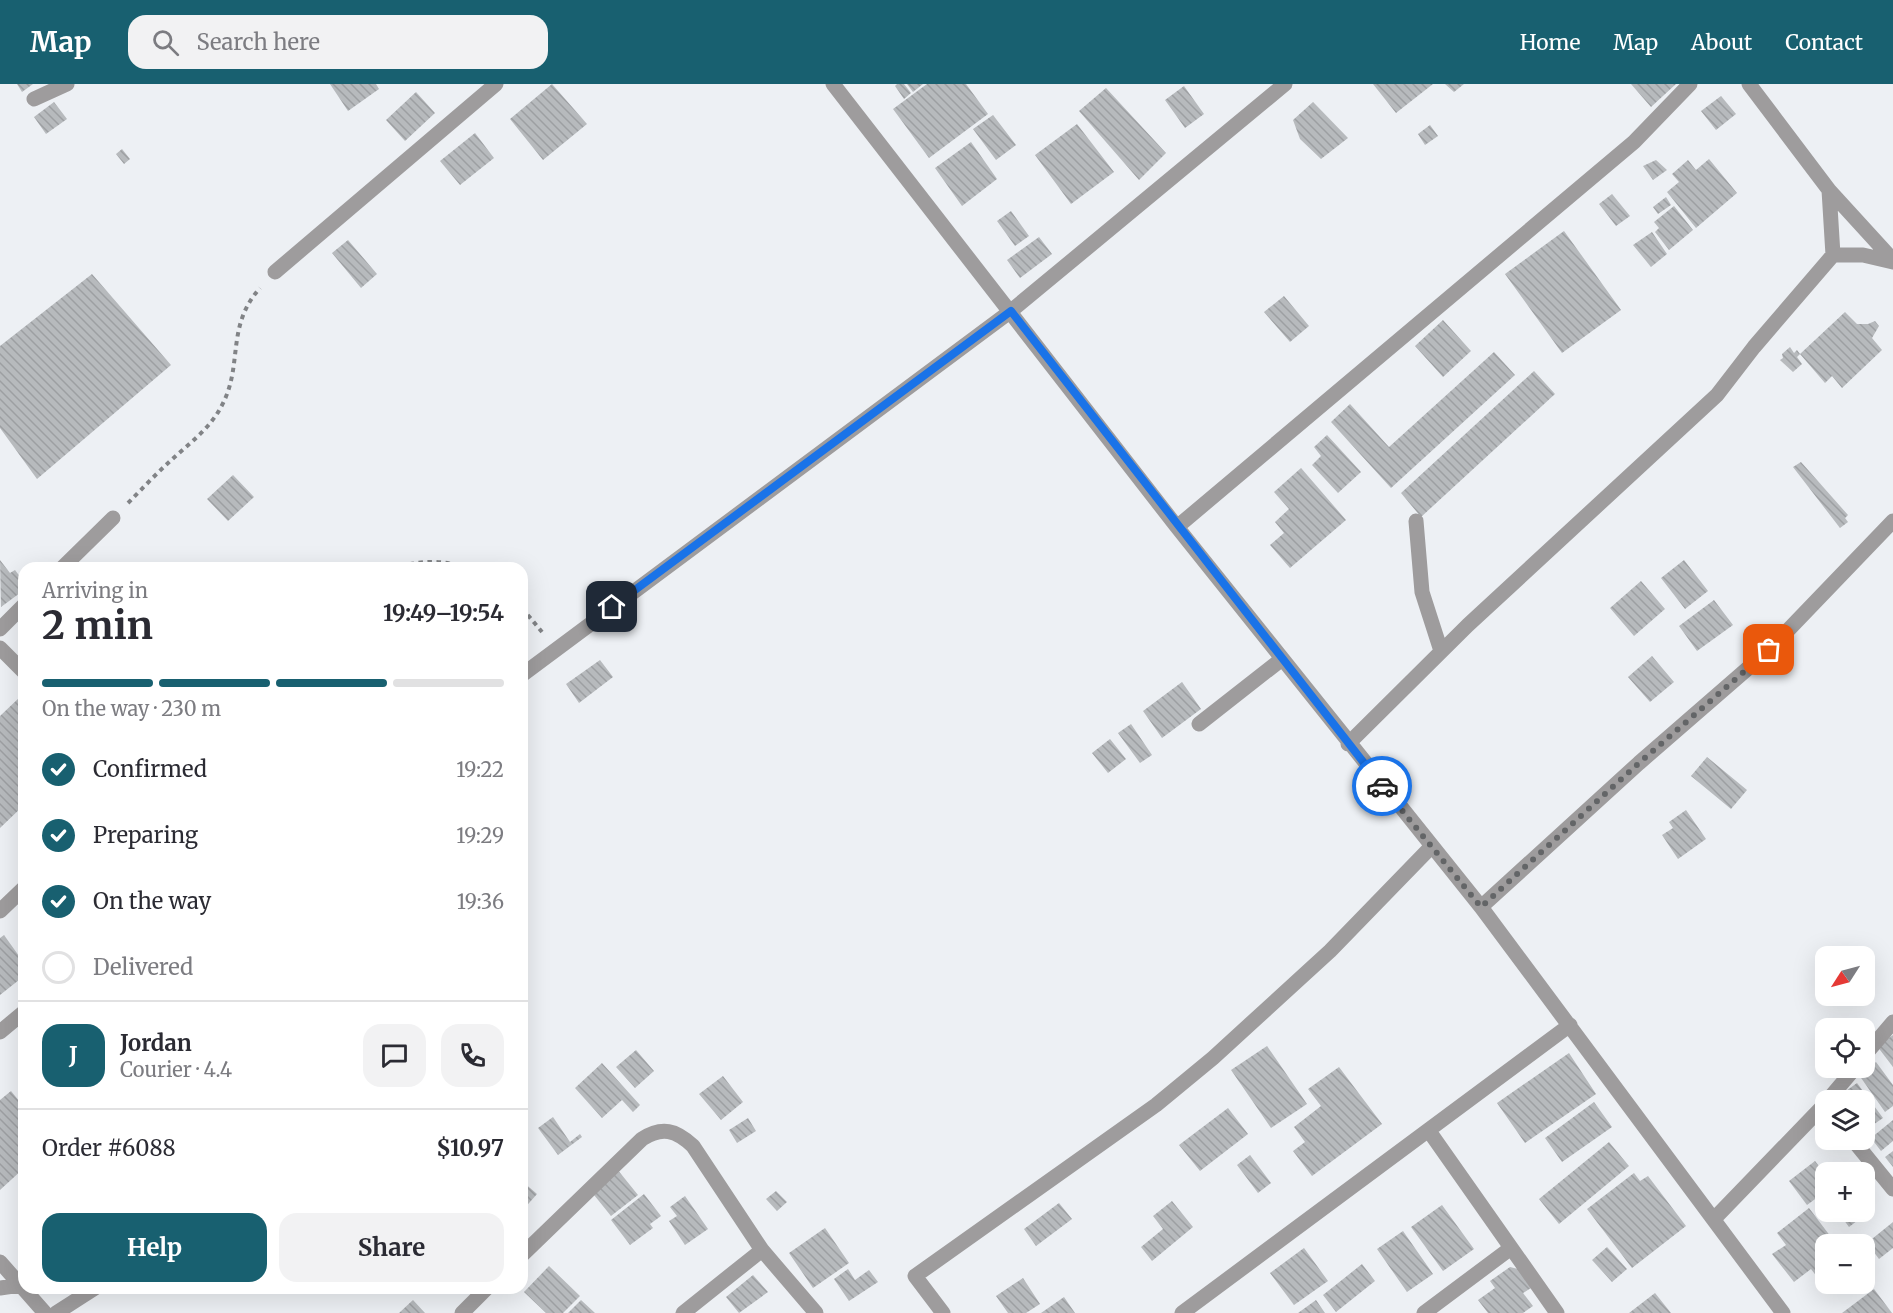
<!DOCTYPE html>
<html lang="en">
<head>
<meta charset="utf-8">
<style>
	body { margin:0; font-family:Merriweather,serif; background:#f2f2f3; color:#2b2b33; height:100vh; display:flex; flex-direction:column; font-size:22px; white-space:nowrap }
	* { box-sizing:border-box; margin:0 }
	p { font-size:20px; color:#7c7c81 }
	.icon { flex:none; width:33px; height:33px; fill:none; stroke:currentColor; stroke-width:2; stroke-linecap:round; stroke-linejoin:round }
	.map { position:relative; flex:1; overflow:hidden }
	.sheet { position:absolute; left:18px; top:478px; width:510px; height:732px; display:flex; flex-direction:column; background:#fff; border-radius:18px; box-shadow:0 6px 24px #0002 }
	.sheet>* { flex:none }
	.needle { width:39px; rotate:234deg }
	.buttons { position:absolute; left:1815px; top:862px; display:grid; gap:12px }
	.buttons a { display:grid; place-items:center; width:60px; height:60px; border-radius:12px; background:#fff; box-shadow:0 6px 24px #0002; font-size:30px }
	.pin { position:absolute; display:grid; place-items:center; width:51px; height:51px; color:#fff; margin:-26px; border-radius:12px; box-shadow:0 3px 9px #0006 }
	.courier { position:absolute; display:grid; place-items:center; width:60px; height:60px; margin:-30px; border:4px solid #1a73e8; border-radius:50%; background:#fff; color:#222; box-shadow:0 2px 8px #0007 }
	.overview em { font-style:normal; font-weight:700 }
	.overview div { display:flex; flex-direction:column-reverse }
	.overview { display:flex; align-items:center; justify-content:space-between; height:102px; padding:0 24px }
	h1 { font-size:39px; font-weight:700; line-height:45px }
	.bar { display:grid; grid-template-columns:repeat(4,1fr); gap:9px 6px; align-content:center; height:72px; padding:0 24px }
	.bar i { height:8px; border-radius:4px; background:#e1e1e2 }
	.bar .active { background:#186070 }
	.bar p { grid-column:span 4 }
	.line { display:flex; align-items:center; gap:15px; padding:0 24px; border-top:2px solid #e1e1e2 }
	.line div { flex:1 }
	.round { display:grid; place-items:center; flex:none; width:63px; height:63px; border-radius:18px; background:#f2f2f3 }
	ol { padding:0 24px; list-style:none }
	li { display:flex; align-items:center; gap:18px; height:66px }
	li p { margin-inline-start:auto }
	li .icon { padding:6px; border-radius:50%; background:#186070; color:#fff; stroke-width:4 }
	li:last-child { color:#7c7c81 }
	li i { width:33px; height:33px; border:3px solid #e1e1e2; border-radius:50% }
	.cta { display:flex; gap:12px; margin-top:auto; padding:12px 24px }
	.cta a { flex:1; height:69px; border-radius:18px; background:#186070; color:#fff; font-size:24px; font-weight:700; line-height:69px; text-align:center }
	.cta a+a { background:#f2f2f3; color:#2b2b33 }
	header { display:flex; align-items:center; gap:36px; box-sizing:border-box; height:84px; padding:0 30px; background:#186070; color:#fff }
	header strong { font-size:28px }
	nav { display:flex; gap:33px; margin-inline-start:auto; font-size:21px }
	.search { width:420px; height:54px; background:#f2f2f3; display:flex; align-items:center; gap:15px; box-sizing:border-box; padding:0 21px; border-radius:18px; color:#7c7c81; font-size:22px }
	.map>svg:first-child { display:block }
	.building { fill:url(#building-back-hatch) }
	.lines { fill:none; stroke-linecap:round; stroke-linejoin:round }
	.path { stroke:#818386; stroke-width:4; stroke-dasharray:4.5 4.5; stroke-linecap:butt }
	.minor { stroke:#9e9c9d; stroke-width:15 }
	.done { stroke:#636567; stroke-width:6; stroke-dasharray:0 10.8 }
	.route { stroke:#1a73e8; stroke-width:8 }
</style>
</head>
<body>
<header>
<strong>Map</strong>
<div class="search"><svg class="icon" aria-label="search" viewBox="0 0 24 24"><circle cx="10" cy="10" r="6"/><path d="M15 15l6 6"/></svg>Search here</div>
<nav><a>Home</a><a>Map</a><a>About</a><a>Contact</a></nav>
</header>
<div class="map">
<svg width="1893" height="1229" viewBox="0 0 1893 1229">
	<defs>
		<pattern id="building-back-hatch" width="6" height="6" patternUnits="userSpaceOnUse" patternTransform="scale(1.5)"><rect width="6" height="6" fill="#b7babd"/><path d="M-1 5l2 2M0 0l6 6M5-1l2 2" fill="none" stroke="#9d9fa2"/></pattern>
	</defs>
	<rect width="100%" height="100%" fill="#edf0f4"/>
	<path class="building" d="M17,0H33L22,8Z
		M330,0H376L379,5L348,27Z
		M552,0L587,40L543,76L510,35Z
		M897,0H904L911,9L904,15L895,2Z
		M907,0H923L913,8Z
		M927,0H966L988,30L929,74L893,25Z
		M1373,0H1433L1396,29Z
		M1445,0H1464L1454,8Z
		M1631,0H1676L1651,23Z
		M1184,2L1204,30L1185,44L1165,16Z
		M1106,4L1166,69L1139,96L1079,27Z
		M416,8L435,29L405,57L386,36Z
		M1721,12L1736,30L1716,46L1701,27Z
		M54,18L67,35L46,50L34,33Z
		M1313,18L1348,54L1321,75L1300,55L1293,36Z
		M993,31L1016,61L996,76L973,45Z
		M1077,40L1114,88L1071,120L1035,71Z
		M1430,41L1438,52L1425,61L1418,50Z
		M475,49L494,74L460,101L440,77Z
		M971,58L997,95L962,122L935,84Z
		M122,65L130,75L124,80L116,70Z
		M1709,75L1737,109L1696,144L1667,108L1679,98L1672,90L1688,76L1696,86Z
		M1656,76L1667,86L1653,96L1643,82Z
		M1612,110L1630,132L1616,142L1599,120Z
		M1666,113L1671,121L1658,130L1653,123Z
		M1674,122L1693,146L1669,166L1655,148L1659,144L1654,138Z
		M1011,127L1029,152L1015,162L997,137Z
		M1564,147L1621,226L1562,269L1505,190Z
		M1652,148L1667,170L1651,183L1633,161Z
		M1039,153L1052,170L1020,194L1007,176Z
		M348,156L377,190L361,204L332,169Z
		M92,190L171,281L37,395L0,344V262Z
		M1284,212L1309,242L1290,258L1264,228Z
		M1845,228L1857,240H1868L1875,237L1879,242L1872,254L1882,266L1842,304L1832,292L1825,299L1800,270Z
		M1443,236L1471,267L1443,293L1415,262Z
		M1790,263L1794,269L1797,266L1800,270L1797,273L1802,280L1793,288L1780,276L1783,274L1782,270Z
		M1494,268L1515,291L1391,404L1331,338L1350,320L1389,363Z
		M1534,287L1555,310L1421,433L1401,409Z
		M1327,351L1361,388L1338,409L1312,381L1321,372L1314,363Z
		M1801,378L1848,431L1845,434L1848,438L1840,444L1793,383Z
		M1301,384L1346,436L1290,484L1270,461L1284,449L1275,438L1289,425L1274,408Z
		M233,391L254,413L228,437L207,415Z
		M0,476L10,489L15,486L24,498V506L1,523Z
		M1684,476L1708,507L1685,525L1661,494Z
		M1641,497L1665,525L1634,552L1610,524Z
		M1714,516L1733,541L1697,567L1679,542Z
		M1652,572L1674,598L1650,618L1628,593Z
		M600,576L613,593L579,619L566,600Z
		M1182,598L1201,625L1162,654L1143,627Z
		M20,613L24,617V721L0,744V632Z
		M1131,640L1152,671L1140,679L1118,649Z
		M1110,655L1126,675L1108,689L1092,669Z
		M1707,673L1747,706L1731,725L1691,692Z
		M1686,726L1706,755L1678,775L1662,751L1673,744L1669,738Z
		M4,851L24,879V892L0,911V854Z
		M1893,951V983L1877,962Z
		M1267,962L1307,1020L1271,1044L1231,986Z
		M636,966L654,987L635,1004L616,983Z
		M1569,969L1596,1010L1525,1059L1497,1019Z
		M1876,978L1893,1001V1022L1885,1028L1859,991Z
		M602,979L640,1021L633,1028L622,1016L602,1034L575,1004Z
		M1339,983L1382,1040L1312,1092L1293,1067L1305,1058L1294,1043L1321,1022L1308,1005Z
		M723,992L743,1018L721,1036L699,1010Z
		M1857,999L1883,1034L1864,1047V1017H1843L1839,1012Z
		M11,1007L24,1023V1084L0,1106V1016Z
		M1594,1018L1612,1043L1562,1078L1545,1054Z
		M1228,1024L1248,1050L1200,1087L1179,1061Z
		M553,1033L570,1058L580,1050L582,1053L558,1071L538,1044Z
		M748,1034L756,1047L737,1059L729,1046Z
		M1893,1036V1057L1881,1067L1871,1054Z
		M1609,1058L1629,1082L1559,1140L1539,1115Z
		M1893,1067V1083L1885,1073Z
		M1250,1071L1271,1099L1258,1109L1237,1081Z
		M1815,1077L1826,1091V1107L1807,1121L1789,1097Z
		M617,1085L638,1111L611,1132L590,1106Z
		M1634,1089L1640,1097L1648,1092L1686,1142L1632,1184L1587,1125Z
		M522,1097L537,1110L522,1127Z
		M776,1107L787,1118L777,1127L766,1115Z
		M644,1110L661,1132L650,1140L653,1144L630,1161L611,1136Z
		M685,1112L708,1145L685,1161L669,1137L677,1132L670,1123Z
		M1172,1117L1193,1143L1152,1177L1141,1163L1163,1145L1153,1132Z
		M1059,1119L1072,1135L1036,1162L1024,1145Z
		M1864,1120L1870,1127L1849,1143L1838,1128H1864Z
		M1442,1121L1474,1165L1443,1187L1411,1143Z
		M1809,1124L1837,1161H1826V1200H1835L1827,1206L1811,1185L1794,1198L1772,1170L1786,1161L1777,1149Z
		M1893,1138V1164L1879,1175L1867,1159Z
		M825,1144L849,1179L813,1204L789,1169Z
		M1403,1147L1433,1190L1407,1208L1377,1165Z
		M1607,1163L1627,1185L1612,1198L1592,1176Z
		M1304,1164L1328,1197L1294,1221L1270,1189Z
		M1362,1180L1375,1197L1336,1228L1323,1211Z
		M549,1182L580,1212L563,1229H546L524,1208Z
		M1510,1183L1518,1185L1531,1204L1523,1209L1533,1222L1523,1229H1488L1478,1216L1495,1204L1490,1197Z
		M848,1185L855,1196L869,1186L878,1198L849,1217L834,1195Z
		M753,1191L768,1208L739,1229L726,1213Z
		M1023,1194L1040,1220L1026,1229H1008L996,1212Z
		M1874,1205L1892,1229H1842Z
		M1655,1209L1671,1229H1629Z
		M1064,1213L1075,1229H1041Z
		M413,1216L425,1229H399Z
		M581,1216L595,1229H568Z
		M1316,1216L1325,1229H1298Z"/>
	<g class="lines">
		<path class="path" d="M128,419C141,406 154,392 167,380C186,362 209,346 221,323C244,282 225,243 260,204
			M392,484C416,478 440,474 464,484
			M522,524L542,548"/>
		<path class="minor" d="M833,0L1177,443L1481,823L1783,1229
			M1749,0L1829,106L1893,176
			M34,15L67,0
			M1833,171H1863L1893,178
			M275,188L496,0
			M1416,437L1422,508L1441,567
			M1177,443L1634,58L1690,0
			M62,484L113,434
			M0,545L24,521
			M0,564L24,588
			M522,591L1011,227L1285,0
			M1199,640L1282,575
			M1348,660L1468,541L1717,311L1754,263L1833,171L1829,106
			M1481,823L1639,679L1769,566L1893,437
			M0,827L24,804
			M0,948L24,928
			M1864,972L1893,938
			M1827,1017L1855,984
			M1429,1047L1557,1229
			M1853,1056L1893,1105
			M1714,1135L1826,1019
			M522,1171L642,1055C662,1042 676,1046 693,1062L762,1166L816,1229
			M0,1178L45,1229
			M0,1204L20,1201
			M56,1229L95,1204
			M462,1229L487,1204
			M683,1229L762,1166
			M943,1229L915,1192L1156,1021L1213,974L1330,867L1431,763
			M1182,1229L1570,941
			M1424,1229L1511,1164"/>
	</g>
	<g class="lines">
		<path class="done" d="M1382,702L1481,823L1639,679L1769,566"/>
		<path class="route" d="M612,523L1011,227L1382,702"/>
	</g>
</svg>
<div class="buttons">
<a><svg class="needle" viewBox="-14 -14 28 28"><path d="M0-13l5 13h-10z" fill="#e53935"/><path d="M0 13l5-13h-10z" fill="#7c7c81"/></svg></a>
<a><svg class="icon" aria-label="locate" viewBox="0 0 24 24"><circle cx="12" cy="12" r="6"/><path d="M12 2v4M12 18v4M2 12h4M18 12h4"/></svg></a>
<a><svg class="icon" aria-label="layers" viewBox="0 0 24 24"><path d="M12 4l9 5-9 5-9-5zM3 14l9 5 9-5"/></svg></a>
<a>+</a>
<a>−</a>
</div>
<div class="pin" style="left:1769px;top:566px;background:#ea580c"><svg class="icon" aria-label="bag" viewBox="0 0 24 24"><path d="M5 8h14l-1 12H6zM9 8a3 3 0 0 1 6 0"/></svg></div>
<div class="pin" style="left:612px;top:523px;background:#1f2937"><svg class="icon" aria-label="home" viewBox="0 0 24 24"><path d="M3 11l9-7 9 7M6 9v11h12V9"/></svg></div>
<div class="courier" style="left:1382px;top:702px"><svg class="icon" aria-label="car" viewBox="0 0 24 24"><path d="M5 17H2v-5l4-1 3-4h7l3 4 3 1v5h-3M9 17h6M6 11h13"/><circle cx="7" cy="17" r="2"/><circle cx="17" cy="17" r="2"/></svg></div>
<section class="sheet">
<div class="overview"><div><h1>2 min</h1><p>Arriving in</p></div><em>19:49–19:54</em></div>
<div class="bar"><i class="active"></i><i class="active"></i><i class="active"></i><i></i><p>On the way · 230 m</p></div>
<ol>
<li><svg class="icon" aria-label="check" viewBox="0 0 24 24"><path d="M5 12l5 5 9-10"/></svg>Confirmed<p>19:22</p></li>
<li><svg class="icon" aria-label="check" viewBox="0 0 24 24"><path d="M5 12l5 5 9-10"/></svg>Preparing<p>19:29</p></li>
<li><svg class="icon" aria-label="check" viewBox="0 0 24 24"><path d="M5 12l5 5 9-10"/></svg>On the way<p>19:36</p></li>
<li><i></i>Delivered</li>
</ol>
<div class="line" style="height:108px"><b class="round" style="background:#186070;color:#fff">J</b><div><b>Jordan</b><p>Courier · 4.4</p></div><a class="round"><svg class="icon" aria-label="chat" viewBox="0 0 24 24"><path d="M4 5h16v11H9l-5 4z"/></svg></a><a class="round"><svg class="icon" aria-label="phone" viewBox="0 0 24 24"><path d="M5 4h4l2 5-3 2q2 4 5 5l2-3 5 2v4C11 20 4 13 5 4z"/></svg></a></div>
<div class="line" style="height:78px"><div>Order #6088</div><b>$10.97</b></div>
<div class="cta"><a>Help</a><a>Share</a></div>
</section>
</div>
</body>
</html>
